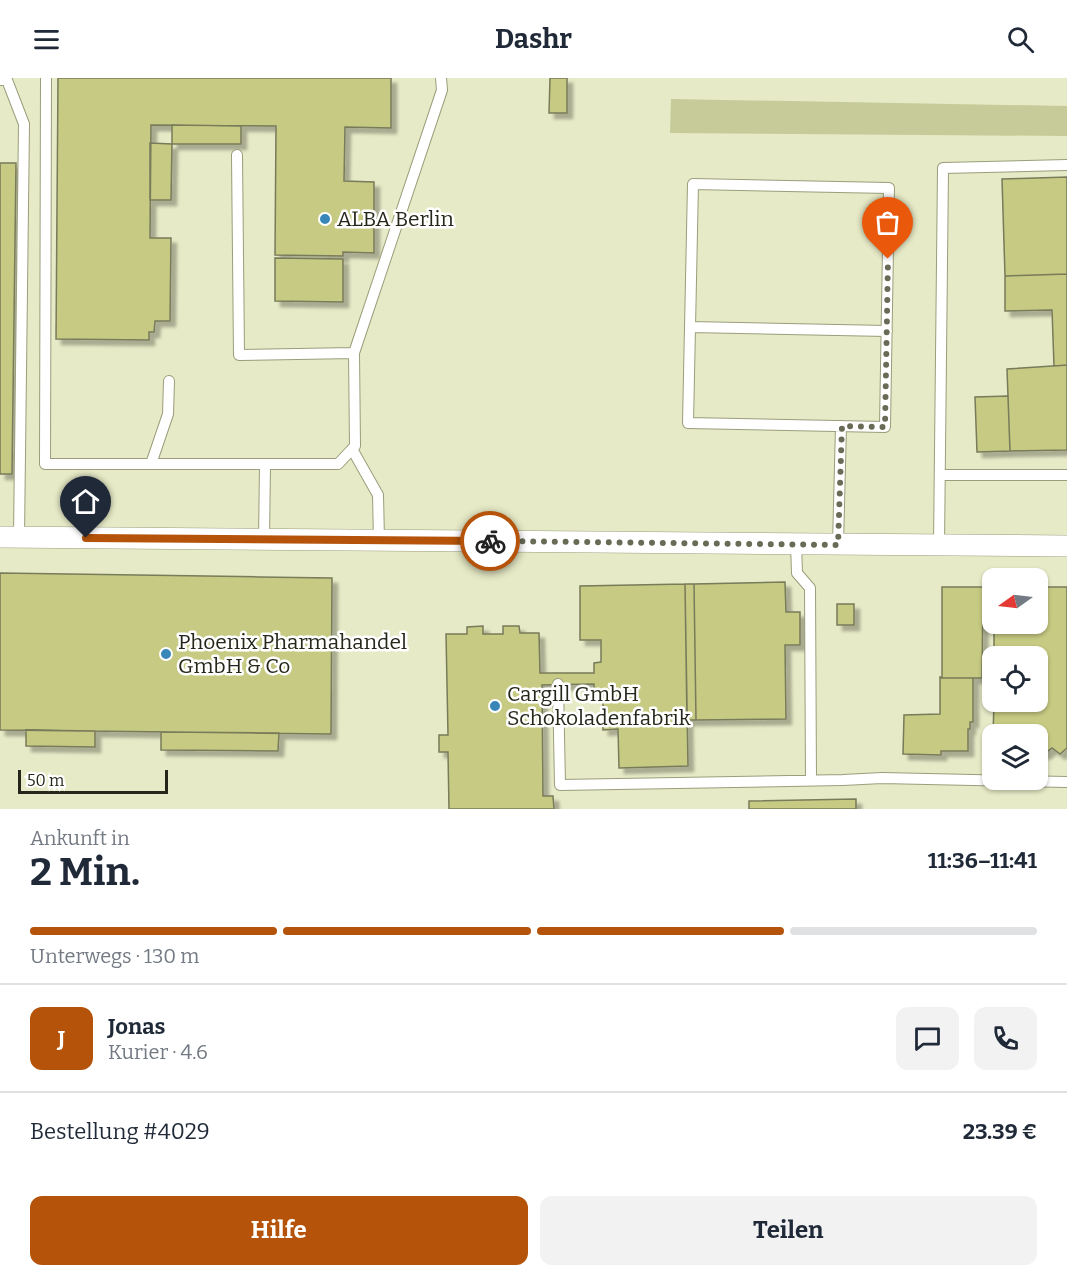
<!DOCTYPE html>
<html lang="de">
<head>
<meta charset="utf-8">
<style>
	body { margin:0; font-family:Bitter,serif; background:#f2f2f3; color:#1f2937; height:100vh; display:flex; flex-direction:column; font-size:22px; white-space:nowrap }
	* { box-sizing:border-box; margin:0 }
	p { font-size:20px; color:#747a83 }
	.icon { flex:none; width:33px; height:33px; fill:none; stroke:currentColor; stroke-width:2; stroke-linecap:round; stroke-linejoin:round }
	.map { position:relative; height:731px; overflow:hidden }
	.sheet { display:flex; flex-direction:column; background:#fff; flex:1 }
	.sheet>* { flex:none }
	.needle { width:39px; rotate:256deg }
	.fabs { position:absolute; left:982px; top:490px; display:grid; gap:12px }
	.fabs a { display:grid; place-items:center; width:66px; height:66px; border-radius:12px; background:#fff; box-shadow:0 2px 4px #0004; font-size:30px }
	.scale { position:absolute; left:18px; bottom:15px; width:150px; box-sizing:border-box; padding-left:6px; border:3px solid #26271a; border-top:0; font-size:16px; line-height:21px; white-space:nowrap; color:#26271a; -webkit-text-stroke:4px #fff; paint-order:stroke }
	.pin { position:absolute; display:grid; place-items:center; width:51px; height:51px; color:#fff; margin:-62px -26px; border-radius:50% 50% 50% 0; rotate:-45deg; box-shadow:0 0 6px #0007 }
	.pin .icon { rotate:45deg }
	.courier { position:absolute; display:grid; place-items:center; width:60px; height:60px; margin:-30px; border:4px solid #b45309; border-radius:50%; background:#fff; color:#222; box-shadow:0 2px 8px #0007 }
	.overview em { font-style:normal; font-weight:700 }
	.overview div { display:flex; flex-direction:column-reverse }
	.overview { display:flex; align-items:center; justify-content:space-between; height:102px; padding:0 30px }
	h1 { font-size:39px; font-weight:700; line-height:45px }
	.bar { display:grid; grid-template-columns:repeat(4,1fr); gap:9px 6px; align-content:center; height:72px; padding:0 30px }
	.bar i { height:8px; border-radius:4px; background:#e0e1e3 }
	.bar .current { background:#b45309 }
	.bar p { grid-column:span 4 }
	.line { display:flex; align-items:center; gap:15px; padding:0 30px; border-top:2px solid #e0e1e3 }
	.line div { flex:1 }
	.round { display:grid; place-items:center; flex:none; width:63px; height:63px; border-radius:12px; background:#f2f2f3 }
	.button { display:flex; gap:12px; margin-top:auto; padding:12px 30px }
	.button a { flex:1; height:69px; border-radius:12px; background:#b45309; color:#fff; font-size:24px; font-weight:700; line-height:69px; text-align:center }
	.button a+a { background:#f2f2f3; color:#1f2937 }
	header { display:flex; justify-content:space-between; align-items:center; height:78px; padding:0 30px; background:#fff; font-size:27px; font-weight:700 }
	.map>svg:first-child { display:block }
	.green { fill:#c7ca99 }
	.building { fill:#c6ca82; stroke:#787b5a; stroke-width:1.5; filter:url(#shadow) }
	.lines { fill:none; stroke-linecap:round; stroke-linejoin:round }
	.lane-casing { stroke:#9b9d7c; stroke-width:12 }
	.street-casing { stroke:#9b9d7c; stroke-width:22 }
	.lane { stroke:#fff; stroke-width:10 }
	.street { stroke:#fff; stroke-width:21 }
	.done { stroke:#6a6b56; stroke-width:6; stroke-dasharray:0 10.8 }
	.route { stroke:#b45309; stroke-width:8 }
	.poi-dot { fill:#3987b9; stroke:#fff; stroke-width:2 }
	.labels { text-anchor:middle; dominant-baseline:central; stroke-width:5; stroke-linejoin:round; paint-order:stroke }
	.poi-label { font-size:21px; fill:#26271a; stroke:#fff; text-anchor:start }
</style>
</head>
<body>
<header><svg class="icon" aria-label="menu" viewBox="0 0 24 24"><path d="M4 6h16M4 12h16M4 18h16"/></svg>Dashr<svg class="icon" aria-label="search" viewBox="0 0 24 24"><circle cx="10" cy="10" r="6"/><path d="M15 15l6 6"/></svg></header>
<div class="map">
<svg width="1067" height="731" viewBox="0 0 1067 731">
	<defs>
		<filter id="shadow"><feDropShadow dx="5.5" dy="5.5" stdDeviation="1.5" flood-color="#0004"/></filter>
	</defs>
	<rect width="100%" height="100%" fill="#e7eac6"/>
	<path class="green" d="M671,21L1067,28V58L670,55Z"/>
	<path class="building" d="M58,0H391V50L345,49L344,103L374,104V175L343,174V178L275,177L276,48L151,47L150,160H171L170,243H155L154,254H149V262L56,261Z
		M550,0H567V35H549Z
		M172,47L241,48V66H172Z
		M150,65L172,66L171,122H150Z
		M0,85H16L12,396H0Z
		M1067,99V196L1005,198L1002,101Z
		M275,180L343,181V224L275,223Z
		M1067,196V287L1054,288L1052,232L1005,233V198Z
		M1067,287V372L1010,373L1007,291Z
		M1008,318L1010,373L977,374L975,319Z
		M0,495L332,500L331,656L0,652Z
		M785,504L786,534H800V567H785L786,641L696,642L694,506Z
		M685,506L688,688L619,690L618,651L603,652V614H594V606L542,607L543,718H553L554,731H449L448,674H439V657H448L446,556H467V549L483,548V556H503V548H519L520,555H539L540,595H594V585L601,584V562H580V508Z
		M685,506H694L696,642H687Z
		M942,509H983L982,600H942Z
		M1038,509H1067V670L1060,676L1052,670L1044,676L1038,671V657H993L994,624H1038V579H994V546H1038Z
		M837,526H854V547H837Z
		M940,599L942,600H973V644H970V651H968V673H941V677L903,676L904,637L940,636Z
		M26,652L95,653V669L26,668Z
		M161,654L279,655L278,673L161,672Z
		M856,721V731H749V723Z"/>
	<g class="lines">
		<g class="lane-casing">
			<path id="lane" d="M46,0L45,386H338L355,368L354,275L239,277L237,77
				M0,2H7L24,46L19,459
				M693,106L889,110L885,349L688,345Z
				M691,249L887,253
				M354,275L442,12L441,0
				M352,371L378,417L379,462
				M151,386L168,336L169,303
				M940,397H1067
				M264,461L265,387
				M796,466L797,495L810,510L811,702
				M838,467L841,348
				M939,467L943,90L1067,87
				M558,606L560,707L843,702L882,700L1067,704"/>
		</g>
		<g class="street-casing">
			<path id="street" d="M0,459L1067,468"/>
		</g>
		<use href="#lane" class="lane"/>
		<use href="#street" class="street"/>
	</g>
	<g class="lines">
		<path class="done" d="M490,463L838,467L842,348L885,349L888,181"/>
		<path class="route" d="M86,460L490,463"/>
	</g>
	<g class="poi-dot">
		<circle cx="325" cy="141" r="6"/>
		<circle cx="166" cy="576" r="6"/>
		<circle cx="495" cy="628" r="6"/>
	</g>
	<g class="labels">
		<g class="poi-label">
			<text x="337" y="141">ALBA Berlin</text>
			<text x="178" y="564">Phoenix Pharmahandel<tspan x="178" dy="24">GmbH &amp; Co</tspan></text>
			<text x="507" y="616">Cargill GmbH<tspan x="507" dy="24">Schokoladenfabrik</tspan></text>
		</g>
	</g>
</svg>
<div class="fabs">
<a><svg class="needle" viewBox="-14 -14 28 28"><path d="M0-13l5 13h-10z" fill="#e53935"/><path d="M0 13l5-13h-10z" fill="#747a83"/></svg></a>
<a><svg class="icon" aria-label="locate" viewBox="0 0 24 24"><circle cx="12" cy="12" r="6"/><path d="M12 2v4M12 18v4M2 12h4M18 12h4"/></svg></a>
<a><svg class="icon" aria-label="layers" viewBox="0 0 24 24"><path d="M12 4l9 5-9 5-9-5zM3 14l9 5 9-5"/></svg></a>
</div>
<div class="scale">50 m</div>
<div class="pin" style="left:888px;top:181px;background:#ea580c"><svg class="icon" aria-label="bag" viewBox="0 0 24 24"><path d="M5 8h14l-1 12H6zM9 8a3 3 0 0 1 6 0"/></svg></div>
<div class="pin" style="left:86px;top:460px;background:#1f2937"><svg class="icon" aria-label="home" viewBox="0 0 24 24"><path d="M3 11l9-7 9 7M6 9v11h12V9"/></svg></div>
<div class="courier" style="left:490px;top:463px"><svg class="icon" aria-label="bike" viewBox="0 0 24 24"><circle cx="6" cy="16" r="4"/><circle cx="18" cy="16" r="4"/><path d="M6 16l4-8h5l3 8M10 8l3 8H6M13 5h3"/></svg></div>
</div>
<section class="sheet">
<div class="overview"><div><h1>2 Min.</h1><p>Ankunft in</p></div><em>11:36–11:41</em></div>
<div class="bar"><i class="current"></i><i class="current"></i><i class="current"></i><i></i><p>Unterwegs · 130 m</p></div>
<div class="line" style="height:108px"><b class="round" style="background:#b45309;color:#fff">J</b><div><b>Jonas</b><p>Kurier · 4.6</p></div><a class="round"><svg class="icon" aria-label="chat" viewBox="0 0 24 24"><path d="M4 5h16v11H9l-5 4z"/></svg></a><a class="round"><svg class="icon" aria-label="phone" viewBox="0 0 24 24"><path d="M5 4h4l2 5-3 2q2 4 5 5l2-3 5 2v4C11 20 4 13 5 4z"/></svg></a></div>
<div class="line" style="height:78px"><div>Bestellung #4029</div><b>23.39 €</b></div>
<div class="button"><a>Hilfe</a><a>Teilen</a></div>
</section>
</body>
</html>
